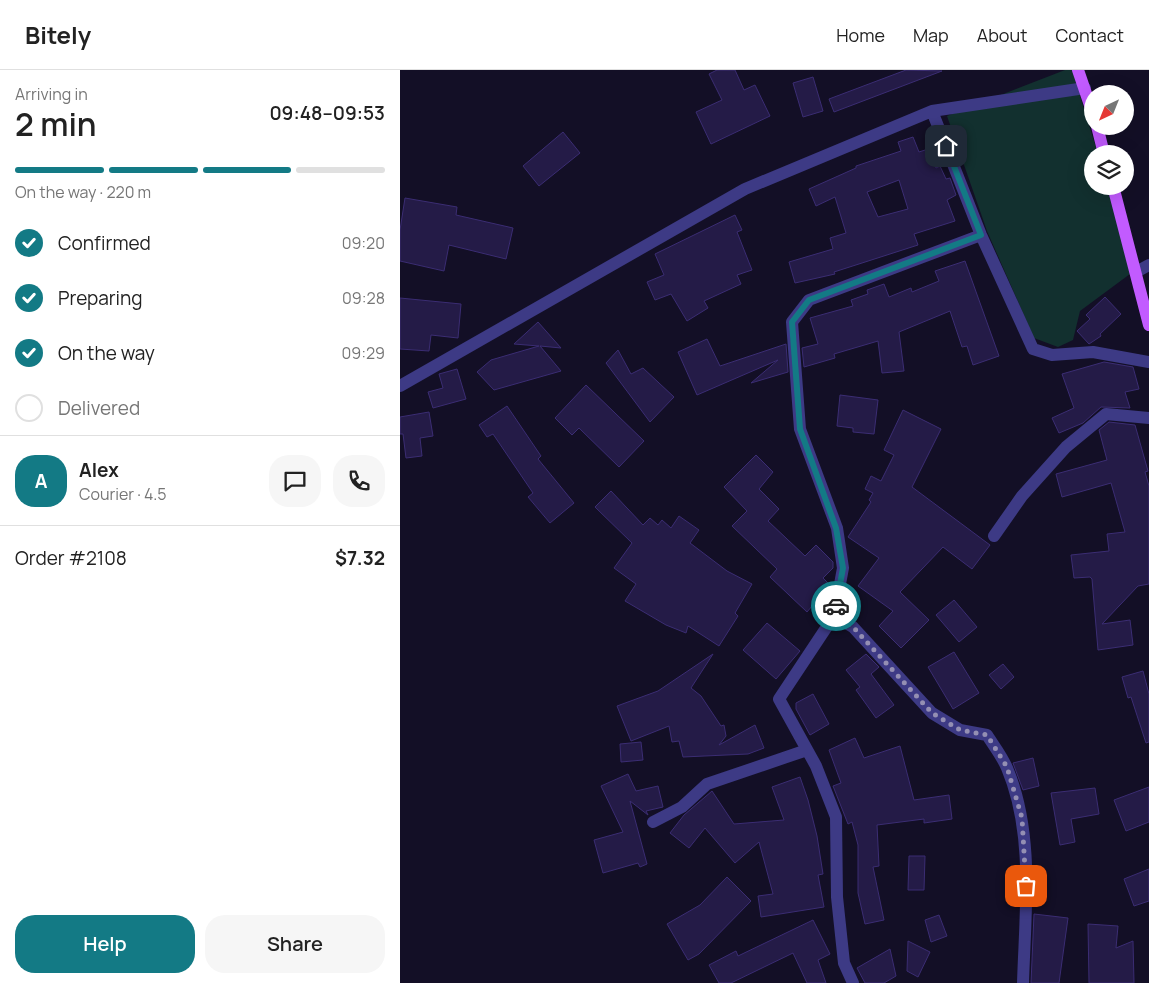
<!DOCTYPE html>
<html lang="en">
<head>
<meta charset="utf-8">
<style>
	body { margin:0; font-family:Manrope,sans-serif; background:#f6f6f6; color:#222; height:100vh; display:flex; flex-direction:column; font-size:19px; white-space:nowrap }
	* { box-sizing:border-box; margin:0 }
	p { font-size:16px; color:#767676 }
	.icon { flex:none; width:28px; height:28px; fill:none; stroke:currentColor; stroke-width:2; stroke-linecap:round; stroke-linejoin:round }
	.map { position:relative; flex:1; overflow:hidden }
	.drawer { display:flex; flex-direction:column; background:#fff; width:400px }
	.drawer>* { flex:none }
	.needle { width:32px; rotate:223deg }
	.fabs { position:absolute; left:684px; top:15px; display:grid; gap:10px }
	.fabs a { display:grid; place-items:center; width:50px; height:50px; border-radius:50%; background:#fff; box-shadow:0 5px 20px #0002; font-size:25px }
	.pin { position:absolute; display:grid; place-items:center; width:42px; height:42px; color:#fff; margin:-21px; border-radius:10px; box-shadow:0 2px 8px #0006 }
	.courier { position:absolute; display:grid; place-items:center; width:50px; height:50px; margin:-25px; border:4px solid #137a85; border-radius:50%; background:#fff; color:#222; box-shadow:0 1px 6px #0007 }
	.headline em { font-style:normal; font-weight:600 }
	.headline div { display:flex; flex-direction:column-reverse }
	.headline { display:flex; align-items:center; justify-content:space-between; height:85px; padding:0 15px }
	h1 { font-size:32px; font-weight:600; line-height:38px }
	.bar { display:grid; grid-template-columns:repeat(4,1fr); gap:8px 5px; align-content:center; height:60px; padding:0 15px }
	.bar i { height:6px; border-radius:4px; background:#e0e0e0 }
	.bar .selected { background:#137a85 }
	.bar p { grid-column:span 4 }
	.line { display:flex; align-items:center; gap:12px; padding:0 15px; border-top:1px solid #e0e0e0 }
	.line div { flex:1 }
	.round { display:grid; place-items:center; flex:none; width:52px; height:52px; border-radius:20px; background:#f6f6f6 }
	ol { padding:0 15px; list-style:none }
	li { display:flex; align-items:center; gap:15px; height:55px }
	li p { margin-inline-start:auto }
	li .icon { padding:5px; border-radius:50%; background:#137a85; color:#fff; stroke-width:4 }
	li:last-child { color:#767676 }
	li i { width:28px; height:28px; border:2px solid #e0e0e0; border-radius:50% }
	.cta { display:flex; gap:10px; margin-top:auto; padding:10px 15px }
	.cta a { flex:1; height:58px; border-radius:20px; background:#137a85; color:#fff; font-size:20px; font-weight:600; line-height:58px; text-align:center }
	.cta a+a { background:#f6f6f6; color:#222 }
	header { display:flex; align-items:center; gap:30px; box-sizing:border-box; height:70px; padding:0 25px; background:#fff; border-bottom:1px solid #e0e0e0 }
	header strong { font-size:24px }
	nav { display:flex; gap:28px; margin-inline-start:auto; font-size:18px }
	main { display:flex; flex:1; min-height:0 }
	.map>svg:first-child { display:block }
	.green { fill:#12302f }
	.building { fill:#241b47; stroke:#3b2d73; fill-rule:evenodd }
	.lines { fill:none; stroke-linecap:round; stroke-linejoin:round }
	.street { stroke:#3d3a85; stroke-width:12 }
	.primary { stroke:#c25bff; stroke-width:12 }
	.done { stroke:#948fb3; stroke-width:5; stroke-dasharray:0 9 }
	.route { stroke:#137a85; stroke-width:6 }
</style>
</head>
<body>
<header>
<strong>Bitely</strong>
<nav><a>Home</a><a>Map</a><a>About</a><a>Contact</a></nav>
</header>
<main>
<section class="drawer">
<div class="headline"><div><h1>2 min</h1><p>Arriving in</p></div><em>09:48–09:53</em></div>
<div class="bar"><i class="selected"></i><i class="selected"></i><i class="selected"></i><i></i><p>On the way · 220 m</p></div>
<ol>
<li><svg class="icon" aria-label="check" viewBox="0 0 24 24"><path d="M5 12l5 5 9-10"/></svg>Confirmed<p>09:20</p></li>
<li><svg class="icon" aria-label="check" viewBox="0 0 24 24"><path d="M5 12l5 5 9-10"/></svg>Preparing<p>09:28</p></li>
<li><svg class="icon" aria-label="check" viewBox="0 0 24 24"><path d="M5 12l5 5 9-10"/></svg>On the way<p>09:29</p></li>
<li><i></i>Delivered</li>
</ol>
<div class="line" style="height:90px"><b class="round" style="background:#137a85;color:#fff">A</b><div><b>Alex</b><p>Courier · 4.5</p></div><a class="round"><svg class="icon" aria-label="chat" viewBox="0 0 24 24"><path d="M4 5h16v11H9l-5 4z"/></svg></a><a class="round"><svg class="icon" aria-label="phone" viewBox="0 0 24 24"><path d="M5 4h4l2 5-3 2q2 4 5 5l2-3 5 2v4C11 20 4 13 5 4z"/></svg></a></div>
<div class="line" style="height:65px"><div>Order #2108</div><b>$7.32</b></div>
<div class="cta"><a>Help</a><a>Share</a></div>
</section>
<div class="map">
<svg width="749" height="913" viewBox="0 0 749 913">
	<rect width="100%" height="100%" fill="#130f26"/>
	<path class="green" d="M665,0H672L698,84H692V116H708L730,204L680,241L673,270L658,277L634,268L587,161L547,46Z"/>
	<path class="building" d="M317,0H335L344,20L355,15L370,46L311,74L296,42L322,30L309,4Z
		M506,0L542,1L434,42L429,29Z
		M413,7L423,41L403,47L393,13Z
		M163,62L180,83L139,116L123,96Z
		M513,67L519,82L528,79L536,98L540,96L546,109L550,108L556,125L547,130L555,151L514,164L518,175L434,202L435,204L395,213L389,192L433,179L430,168L446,163L435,127L416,136L409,119L456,98V96L501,81L498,72ZM499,110L508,139L478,147L467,122Z
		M5,128L57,137L56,145L113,158L106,189L49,175L44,201L0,191V160Z
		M335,145L342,160L337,162L352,200L337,205L341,214L304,231L308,238L287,251L271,224L255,230L247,212L264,205L255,184Z
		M565,191L599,286L573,295L567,276L562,277L550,241L499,262L504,301L482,303L478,271L434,284L435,288L404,297L402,278L418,274L410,248L453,236L451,230L468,224L467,220L484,214L489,227L511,218L512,222L539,211L535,201Z
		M705,227L721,244L700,264L701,266L689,274L677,261L690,249L686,245Z
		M0,228L61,234L58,268L31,265L29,281L0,279Z
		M138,252L161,278L140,276L161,301L94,320L77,302L91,290L139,276L114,274Z
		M307,269L320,296L386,274L388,302L351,313L378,290L297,325L278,282Z
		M218,280L231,304L243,298L274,327L250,352L206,293Z
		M704,292L733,297L739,319L725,322L730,338L701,337L683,353L659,363L652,348L674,338L662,304Z
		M57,299L66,329L33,338L28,322L43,318L39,304Z
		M186,315L244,371L219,397L179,358L172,365L155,348Z
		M440,325L478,330L474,364L453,362V358L437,356Z
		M107,336L141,386L138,389L174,433L150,453L128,427L133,423L93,364L87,367L79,355Z
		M503,340L541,359L512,417L590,475L572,499L543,477L500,522L529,550L501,578L479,556L493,541L458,516L479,488L448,467L471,432L469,430L473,423L465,419L471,406L481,411L494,385L484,380Z
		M29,342L33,366L20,368L22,386L6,388L3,364H0V347Z
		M709,352L735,355L748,401L745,402L749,416V514L738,516L702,554L730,550L733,575L698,580L692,509L690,507L674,508L671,485L709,481L707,464L725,462L711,413L662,427L656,404L707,390L699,360Z
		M356,385L373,402L359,419L379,439L368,451L405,486L416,475L433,492V498L423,508L430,515L407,542L370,507L377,499L332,456L347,441L324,417Z
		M211,421L243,455L250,448L258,455L262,450L271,458L279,446L299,460L290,473L327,501L352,514L335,543L338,546L319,576L288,556L286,563L266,555L225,531L236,514L214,498L232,473L195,437Z
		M554,530L577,557L559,572L536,545Z
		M367,553L400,581L376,609L343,580Z
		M554,582L579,623L553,639L528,597Z
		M313,584L291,618L301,626L321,656L324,655L326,666L319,675L355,655L364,678L348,684L283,687L279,671L272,672L269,656L231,671L217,636L258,621Z
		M466,584L479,597L471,604L494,635L476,648L456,620L460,617L446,600Z
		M603,594L614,607L601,619L589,605Z
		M743,601L749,624V672L746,673L731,627L728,628L722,607Z
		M413,624L429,654L410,665L396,639V633Z
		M455,668L464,688L500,676L514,730L549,725L552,749L524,753V749L477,755L479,796L473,797L484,850L465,854L458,823V775L452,752L448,754L433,716L441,713L429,680Z
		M241,672L243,690L221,692L220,674Z
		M633,688L639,716L623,720L613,693Z
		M228,704L236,721L258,716L263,737L246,741L248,745L230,731L247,794L240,797L238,793L203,803L194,770L223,762L201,716Z
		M400,707L408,730L417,766L423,804L418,805L424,837L361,847L358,826L373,824L359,772L335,793L305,758L289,778L270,763L284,745L312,721L334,754L384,750L372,717Z
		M749,717V752L726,761L714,730Z
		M695,718L699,744L671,749L675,772L660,775L651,723Z
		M509,786H525L524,820H508Z
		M749,799V831L734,836L724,809Z
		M327,807L351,831L299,884L288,890L267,854L300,835Z
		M634,844L668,848L659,913H631Z
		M539,845L547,866L531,872L525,850Z
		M413,850L430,884L418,890L426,913H407L393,883L331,913H319L309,895L336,881L338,886Z
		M688,854L718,856L716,878L733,871L734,913H689Z
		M508,871L530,882L518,907L507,901Z
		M490,879L496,906L484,913H465L457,898Z"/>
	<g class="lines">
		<path class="street" d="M532,41L581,165L633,279L652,285L693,282L749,292
			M736,202L749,195
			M0,316L345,119L532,41L685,18
			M594,466L622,426L666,377L706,344L749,348
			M434,546L453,557L532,643L560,660L587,665C594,676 602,686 607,698C635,764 625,843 623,913
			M253,752L282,737L307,714L407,680
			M453,913L444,893L437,827L436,747L416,696L379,629L434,546L443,498L437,458L400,359L392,252L409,230L581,165"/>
		<path class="primary" d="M678,0L692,41
			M697,56L704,84
			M713,116L749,255"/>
	</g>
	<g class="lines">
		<path class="done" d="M436,536L434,546L453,557L532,643L560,660L587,665L607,697L622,748L626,816"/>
		<path class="route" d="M436,536L443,498L436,458L400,359L392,252L409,230L581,165L546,76"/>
	</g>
</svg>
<div class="fabs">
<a><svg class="needle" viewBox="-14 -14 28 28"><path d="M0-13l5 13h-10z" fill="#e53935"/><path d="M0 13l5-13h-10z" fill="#767676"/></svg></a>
<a><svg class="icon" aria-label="layers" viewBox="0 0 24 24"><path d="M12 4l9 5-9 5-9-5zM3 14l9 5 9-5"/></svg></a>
</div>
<div class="pin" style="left:626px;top:816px;background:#ea580c"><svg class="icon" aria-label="bag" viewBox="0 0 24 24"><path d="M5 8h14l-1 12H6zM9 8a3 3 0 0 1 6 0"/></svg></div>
<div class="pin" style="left:546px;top:76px;background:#1f2937"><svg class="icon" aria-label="home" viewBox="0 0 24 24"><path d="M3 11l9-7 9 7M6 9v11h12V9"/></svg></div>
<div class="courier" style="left:436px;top:536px"><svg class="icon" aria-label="car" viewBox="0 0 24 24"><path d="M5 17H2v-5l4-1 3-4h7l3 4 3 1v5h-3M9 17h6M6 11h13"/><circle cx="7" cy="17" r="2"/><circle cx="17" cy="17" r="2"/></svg></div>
</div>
</main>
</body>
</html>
